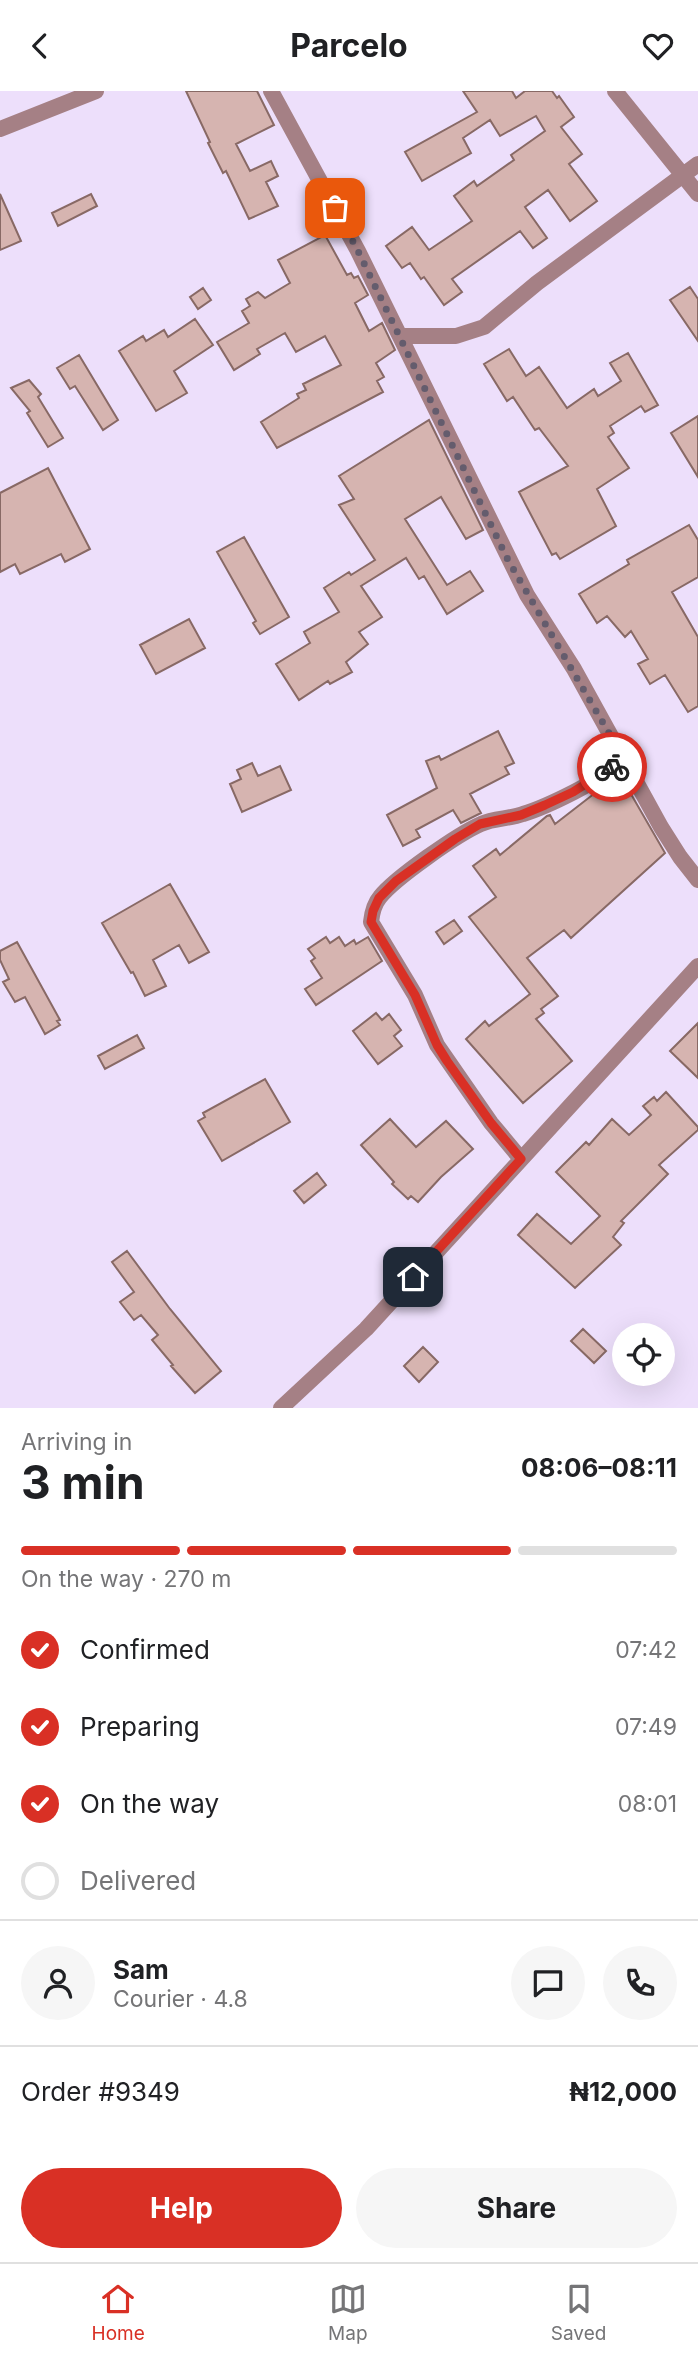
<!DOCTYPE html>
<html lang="en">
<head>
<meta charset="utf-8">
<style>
	body { margin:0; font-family:Inter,sans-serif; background:#f6f6f6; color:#202124; height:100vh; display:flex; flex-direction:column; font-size:26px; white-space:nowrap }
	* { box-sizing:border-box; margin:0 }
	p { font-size:23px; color:#757577 }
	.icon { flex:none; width:38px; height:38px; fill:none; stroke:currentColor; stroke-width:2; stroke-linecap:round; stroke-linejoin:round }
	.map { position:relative; height:1317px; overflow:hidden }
	.details { display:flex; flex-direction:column; background:#fff; flex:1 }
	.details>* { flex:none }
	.fabs { position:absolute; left:612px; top:1232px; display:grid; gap:14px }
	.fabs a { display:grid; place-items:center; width:63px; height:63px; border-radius:50%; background:#fff; box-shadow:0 7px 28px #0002; font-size:35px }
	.pin { position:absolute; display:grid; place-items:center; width:60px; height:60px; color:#fff; margin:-30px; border-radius:14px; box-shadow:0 4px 10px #0006 }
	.courier { position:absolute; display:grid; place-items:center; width:70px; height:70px; margin:-35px; border:5px solid #d93025; border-radius:50%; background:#fff; color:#222; box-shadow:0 2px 9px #0007 }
	.head em { font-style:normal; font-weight:700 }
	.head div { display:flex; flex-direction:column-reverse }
	.head { display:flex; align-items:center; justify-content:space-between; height:119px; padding:0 21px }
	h1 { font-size:46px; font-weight:700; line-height:52px }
	.bar { display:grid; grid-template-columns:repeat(4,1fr); gap:10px 7px; align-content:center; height:84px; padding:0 21px }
	.bar i { height:9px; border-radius:5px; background:#e0e0e0 }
	.bar .active { background:#d93025 }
	.bar p { grid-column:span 4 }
	.line { display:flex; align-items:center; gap:18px; padding:0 21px; border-top:2px solid #e0e0e0 }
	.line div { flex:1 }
	.round { display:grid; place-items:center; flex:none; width:74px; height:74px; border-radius:37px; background:#f6f6f6 }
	ol { padding:0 21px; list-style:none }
	li { display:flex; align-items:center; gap:21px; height:77px }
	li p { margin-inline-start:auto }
	li .icon { padding:7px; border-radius:50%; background:#d93025; color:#fff; stroke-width:4 }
	li:last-child { color:#757577 }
	li i { width:38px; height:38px; border:4px solid #e0e0e0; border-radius:50% }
	.primary-button { display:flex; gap:14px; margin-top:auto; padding:14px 21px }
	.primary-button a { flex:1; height:80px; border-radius:42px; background:#d93025; color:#fff; font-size:28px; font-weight:700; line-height:80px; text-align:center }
	.primary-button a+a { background:#f6f6f6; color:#202124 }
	header { display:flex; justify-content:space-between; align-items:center; height:91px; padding:0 21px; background:#fff; font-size:32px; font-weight:700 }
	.tabs { display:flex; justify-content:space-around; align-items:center; height:98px; border-top:2px solid #e0e0e0; background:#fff; font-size:19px; color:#757577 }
	.tabs a { display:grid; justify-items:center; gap:4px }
	.tabs .active { color:#d93025 }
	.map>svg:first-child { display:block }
	.building { fill:#d6b4b0; stroke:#886965; stroke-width:2 }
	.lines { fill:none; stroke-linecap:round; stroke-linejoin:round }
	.street { stroke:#a58085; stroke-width:16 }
	.done { stroke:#645c6d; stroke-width:7; stroke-dasharray:0 12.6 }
	.route { stroke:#d93025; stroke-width:9 }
</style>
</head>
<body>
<header><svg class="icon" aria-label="back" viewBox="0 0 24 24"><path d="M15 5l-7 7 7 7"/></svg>Parcelo<svg class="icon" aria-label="heart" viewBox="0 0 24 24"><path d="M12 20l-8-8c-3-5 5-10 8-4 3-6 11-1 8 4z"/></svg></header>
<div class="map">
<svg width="698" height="1317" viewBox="0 0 698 1317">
	<rect width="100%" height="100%" fill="#eddffb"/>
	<path class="building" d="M186,0H257L274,34L236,53L250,80L271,70L278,85L266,91L278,115L249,128L226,80L223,82L208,52L210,51Z
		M463,0H512L516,7L525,0H552L557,7L559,5L574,26L561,36L582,63L569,73L597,110L570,130L548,99L525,116L547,147L533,157L520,140L452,188L462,201L444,214L424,186L421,188L410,172L402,177L386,155L412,136L429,159L472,130L454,105L474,90L477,95L514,69L511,64L545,40L536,25L500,45L490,29L463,47L471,62L422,90L405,61L477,21Z
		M0,103L21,150L0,159Z
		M91,103L97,115L58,135L52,122Z
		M325,144L347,184L351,182L354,187L358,185L368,204L355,212L369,240L382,232L395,259L376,272L384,286L377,290L383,301L277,357L261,331L299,307L297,303L306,299L303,293L341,274L325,245L296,261L285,242L257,258L260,263L234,279L217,251L249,232L242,220L250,215L246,208L258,201L265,207L290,192L278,169Z
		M690,196L698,208V250L670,209Z
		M203,197L211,209L198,218L190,206Z
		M195,228L213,254L174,280L187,302L156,320L119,260L143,245L146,250L164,239L168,246Z
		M509,258L526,285L539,276L567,317L594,298L598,305L621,290L610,272L628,262L658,314L645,321L641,315L610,335L614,342L608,346L629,377L597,398L616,435L560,468L556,462L552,464L519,401L568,375L539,337L535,339L513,306L507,310L484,273Z
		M79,264L118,329L103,339L75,295L70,298L57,277Z
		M29,289L41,303L38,306L63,347L48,356L27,322L30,320L11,297Z
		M698,325V386L671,342Z
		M429,329L483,439L466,448L441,406L405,428L447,494L470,480L483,500L447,523L424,485L419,488L406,467L361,495L382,526L359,541L368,553L346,571L352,581L330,593L328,590L299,609L276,573L310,552L304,541L339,521L324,497L349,481L351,484L375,469L339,414L354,408L339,385Z
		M48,377L90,458L65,471L61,463L20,483L15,473L0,481V402Z
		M689,434L698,449V486L672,501L698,546V615L688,621L665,584L650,593L638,573L648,568L631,540L625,546L607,525L597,532L579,503L629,473L627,469Z
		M244,446L289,526L260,543L253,532L256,530L217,461Z
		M189,528L205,557L156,583L140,554Z
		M498,640L514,672L505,676L509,683L470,703L481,722L461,732L453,719L416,739L420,746L403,755L387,724L437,697L426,670L439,665L441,669Z
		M252,672L258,685L280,675L291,699L242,721L230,693L241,688L237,679Z
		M624,691L665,762L571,847L564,839L527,867L558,905L541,918L544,922L536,928L572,970L523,1012L466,948L485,930L489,935L530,903L469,826L496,806L473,775L496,758L500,764L547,725L550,724L555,733L595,702L600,699L602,703Z
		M170,793L209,861L189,872L179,854L153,869L166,895L145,905L133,881L131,882L102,832Z
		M454,829L462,840L444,853L436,841Z
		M326,846L330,852L339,846L345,855L354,849L356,853L368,846L382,870L316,914L305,898L322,887L311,870L315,867L308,858Z
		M17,851L60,929L57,930L60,934L45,943L25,906L15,911L3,891L9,888L0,869V860Z
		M376,922L382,929L389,923L401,939L394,945L402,955L378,973L353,940Z
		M698,932V987L670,960Z
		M137,944L144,957L105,978L98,965Z
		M265,988L290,1031L222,1070L198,1030L205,1026L203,1022Z
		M666,1001L698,1036V1039L659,1074L668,1083L621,1130L624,1132L613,1146L621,1154L575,1197L518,1144L537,1123L571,1153L600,1125L556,1081L586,1051L589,1054L612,1028L629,1044L651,1024L643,1015L654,1006L657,1010Z
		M390,1028L416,1056L446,1030L473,1058L441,1086L418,1111L411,1105L408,1108L392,1093L394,1091L361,1054Z
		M317,1082L326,1094L304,1112L294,1100Z
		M127,1160L170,1218L221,1280L195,1302L171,1275L173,1274L152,1249L158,1244L141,1224L134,1229L120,1211L134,1201L112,1171Z
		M583,1238L606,1260L594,1272L571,1250Z
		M423,1256L438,1271L419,1291L404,1275Z"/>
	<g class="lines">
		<path class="street" d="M271,0L358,160L527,504L574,578L661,736L680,766L698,789
			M615,0L698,103
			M0,38L96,0
			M400,245H456L484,236L537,192L698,73
			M521,1068L491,1032L437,954L415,904L371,831C372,822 374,813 380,806C395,787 458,743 481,733C494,727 509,728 523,723C543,717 607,688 617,671C619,668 619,664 620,661
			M281,1317L366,1238L698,875"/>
	</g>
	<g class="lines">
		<path class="done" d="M335,117L358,160L508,469L620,661L617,671L612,676"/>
		<path class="route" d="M413,1186L521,1068L491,1032L447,970L437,954L415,904L371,831L373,820L379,807L396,790L455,748L480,733L521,724L545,714L573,701L612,676"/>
	</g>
</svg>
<div class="fabs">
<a><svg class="icon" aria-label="locate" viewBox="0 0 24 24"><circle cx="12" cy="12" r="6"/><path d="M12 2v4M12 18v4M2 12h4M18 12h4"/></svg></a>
</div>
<div class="pin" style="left:335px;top:117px;background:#ea580c"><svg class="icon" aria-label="bag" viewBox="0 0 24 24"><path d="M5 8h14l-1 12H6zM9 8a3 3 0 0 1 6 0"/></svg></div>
<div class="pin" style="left:413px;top:1186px;background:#1f2937"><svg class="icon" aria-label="home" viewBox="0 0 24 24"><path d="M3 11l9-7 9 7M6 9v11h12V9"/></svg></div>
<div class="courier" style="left:612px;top:676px"><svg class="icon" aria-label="bike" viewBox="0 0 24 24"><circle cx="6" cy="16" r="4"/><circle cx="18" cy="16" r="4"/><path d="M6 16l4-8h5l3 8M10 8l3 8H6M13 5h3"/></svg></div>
</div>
<section class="details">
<div class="head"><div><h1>3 min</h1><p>Arriving in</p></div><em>08:06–08:11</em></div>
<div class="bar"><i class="active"></i><i class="active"></i><i class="active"></i><i></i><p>On the way · 270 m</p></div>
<ol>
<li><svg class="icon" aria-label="check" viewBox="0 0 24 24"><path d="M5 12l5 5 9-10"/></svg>Confirmed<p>07:42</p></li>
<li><svg class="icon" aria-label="check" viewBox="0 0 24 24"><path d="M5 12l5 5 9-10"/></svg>Preparing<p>07:49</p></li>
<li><svg class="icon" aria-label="check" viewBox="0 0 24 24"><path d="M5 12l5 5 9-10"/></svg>On the way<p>08:01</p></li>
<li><i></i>Delivered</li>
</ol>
<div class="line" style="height:126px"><a class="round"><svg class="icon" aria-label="person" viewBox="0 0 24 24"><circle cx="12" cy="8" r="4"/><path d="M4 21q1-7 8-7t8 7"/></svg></a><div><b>Sam</b><p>Courier · 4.8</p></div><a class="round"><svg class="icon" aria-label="chat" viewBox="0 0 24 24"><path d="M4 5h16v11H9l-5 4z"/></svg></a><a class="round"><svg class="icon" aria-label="phone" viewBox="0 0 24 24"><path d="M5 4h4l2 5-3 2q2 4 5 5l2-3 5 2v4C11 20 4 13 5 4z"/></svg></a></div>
<div class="line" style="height:91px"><div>Order #9349</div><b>₦12,000</b></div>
<div class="primary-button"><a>Help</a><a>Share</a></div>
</section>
<nav class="tabs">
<a class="active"><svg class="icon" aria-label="home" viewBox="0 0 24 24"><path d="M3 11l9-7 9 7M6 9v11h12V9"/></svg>Home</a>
<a><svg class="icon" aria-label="map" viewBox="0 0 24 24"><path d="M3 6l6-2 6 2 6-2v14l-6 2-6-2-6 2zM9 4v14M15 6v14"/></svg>Map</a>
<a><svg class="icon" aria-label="saved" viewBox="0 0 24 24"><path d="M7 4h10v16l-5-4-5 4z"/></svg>Saved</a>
</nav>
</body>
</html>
